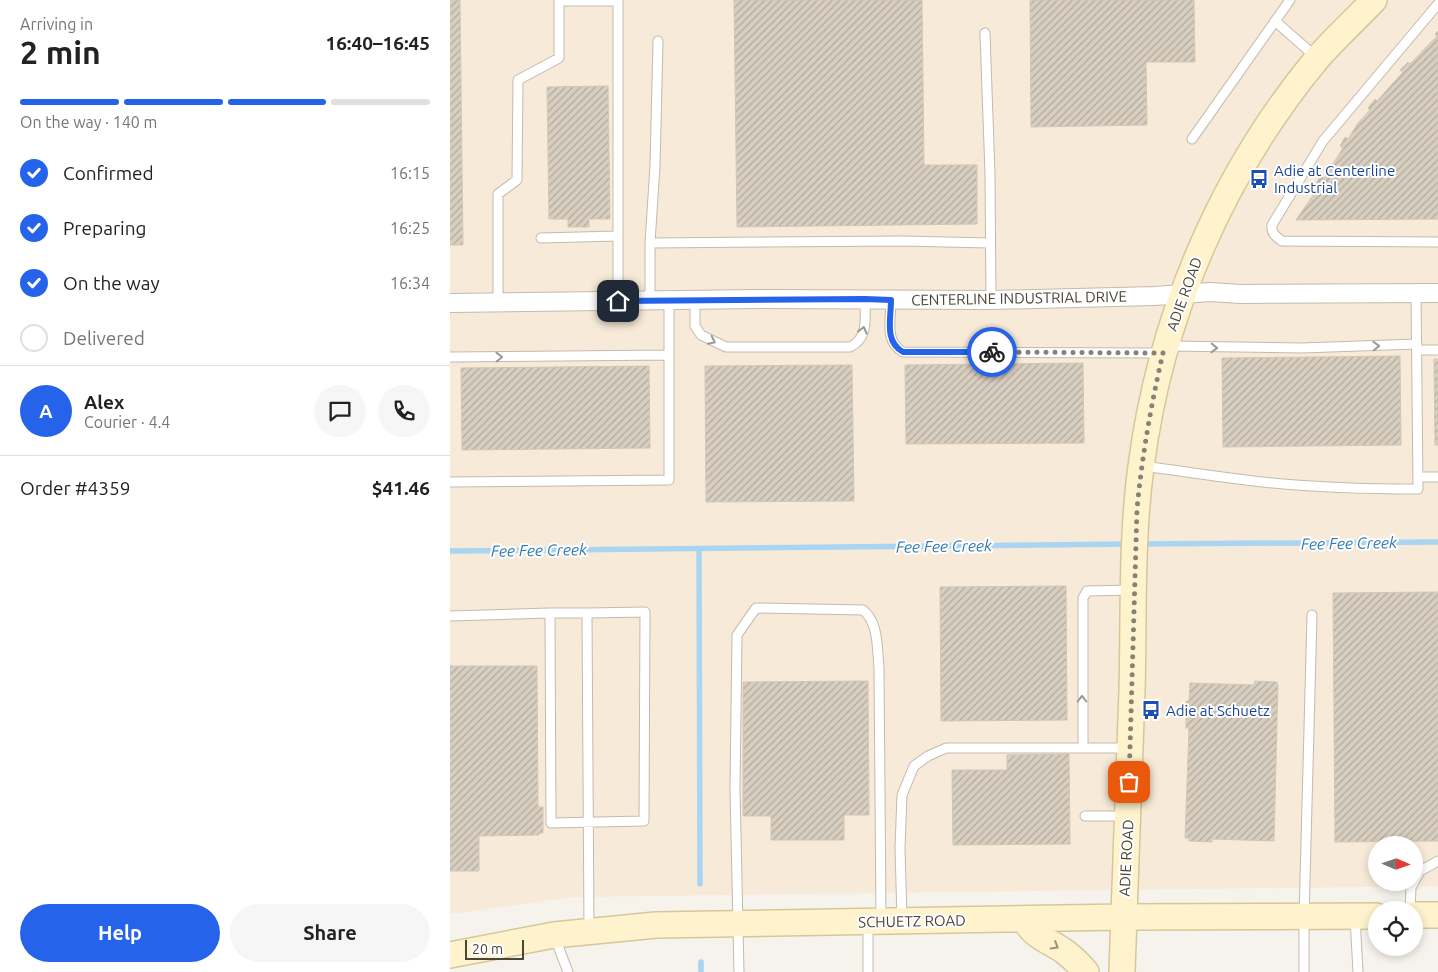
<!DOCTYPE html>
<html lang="en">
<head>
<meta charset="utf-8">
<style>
	body { margin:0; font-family:Ubuntu,sans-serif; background:#f6f6f6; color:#222; height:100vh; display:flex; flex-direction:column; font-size:19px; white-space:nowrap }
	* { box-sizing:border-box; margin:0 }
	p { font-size:16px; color:#767676 }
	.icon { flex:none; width:28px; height:28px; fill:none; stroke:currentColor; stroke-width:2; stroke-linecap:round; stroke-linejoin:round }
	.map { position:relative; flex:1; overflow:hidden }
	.sheet { display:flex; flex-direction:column; background:#fff; width:450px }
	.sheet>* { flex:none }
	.needle { width:32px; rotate:92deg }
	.tools { position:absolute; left:918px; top:836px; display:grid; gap:10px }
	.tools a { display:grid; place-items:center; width:55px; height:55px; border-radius:50%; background:#fff; box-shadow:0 2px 8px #0003; font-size:25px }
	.scale { position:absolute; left:15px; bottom:12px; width:59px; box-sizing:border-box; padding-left:5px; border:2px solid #4b4439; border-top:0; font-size:14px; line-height:18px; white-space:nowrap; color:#4b4439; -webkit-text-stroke:4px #fff; paint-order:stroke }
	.pin { position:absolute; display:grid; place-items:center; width:42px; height:42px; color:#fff; margin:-21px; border-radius:10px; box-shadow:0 2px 8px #0006 }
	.courier { position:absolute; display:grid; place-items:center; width:50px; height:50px; margin:-25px; border:4px solid #2563eb; border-radius:50%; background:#fff; color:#222; box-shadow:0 1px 6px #0007 }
	.head em { font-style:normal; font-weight:700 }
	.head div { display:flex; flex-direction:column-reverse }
	.head { display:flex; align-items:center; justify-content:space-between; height:85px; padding:0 20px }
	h1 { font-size:32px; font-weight:700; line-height:38px }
	.bar { display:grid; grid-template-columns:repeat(4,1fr); gap:8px 5px; align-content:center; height:60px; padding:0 20px }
	.bar i { height:6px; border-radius:4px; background:#e0e0e0 }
	.bar .active { background:#2563eb }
	.bar p { grid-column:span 4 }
	.line { display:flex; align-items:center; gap:12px; padding:0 20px; border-top:1px solid #e0e0e0 }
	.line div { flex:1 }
	.round { display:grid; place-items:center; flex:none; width:52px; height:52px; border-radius:26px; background:#f6f6f6 }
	ol { padding:0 20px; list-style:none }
	li { display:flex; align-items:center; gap:15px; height:55px }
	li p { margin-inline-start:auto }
	li .icon { padding:5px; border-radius:50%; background:#2563eb; color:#fff; stroke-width:4 }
	li:last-child { color:#767676 }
	li i { width:28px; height:28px; border:2px solid #e0e0e0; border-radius:50% }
	.button { display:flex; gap:10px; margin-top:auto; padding:10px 20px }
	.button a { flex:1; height:58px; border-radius:30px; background:#2563eb; color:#fff; font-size:20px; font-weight:700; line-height:58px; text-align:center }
	.button a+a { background:#f6f6f6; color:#222 }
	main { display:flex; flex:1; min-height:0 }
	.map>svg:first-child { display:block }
	.commercial { fill:#f7ead8; fill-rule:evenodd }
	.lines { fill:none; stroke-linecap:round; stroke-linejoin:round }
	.stream { stroke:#a9d4f2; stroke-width:5.5 }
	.building { fill:url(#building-hatch); stroke:#d3c7b4 }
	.lane-casing { stroke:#c2bbae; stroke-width:11 }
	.street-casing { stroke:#c2bbae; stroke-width:20 }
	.secondary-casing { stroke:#d6c79b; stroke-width:28 }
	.lane { stroke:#fff; stroke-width:9 }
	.street { stroke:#fff; stroke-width:18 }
	.secondary { stroke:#fff3cd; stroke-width:25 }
	.oneway { stroke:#9c9892 }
	.oneway2 { stroke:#9c937c }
	.done { stroke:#878178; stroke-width:5; stroke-dasharray:0 9 }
	.route { stroke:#2563eb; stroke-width:6 }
	.labels { text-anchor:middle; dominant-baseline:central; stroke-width:4; stroke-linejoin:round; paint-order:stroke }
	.transit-label { font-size:15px; fill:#164399; stroke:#fff; text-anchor:start }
	.street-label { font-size:15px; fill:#4b4439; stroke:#fff }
	.water-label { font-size:16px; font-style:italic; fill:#2e7ab2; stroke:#fff }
</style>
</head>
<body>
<main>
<section class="sheet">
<div class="head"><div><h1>2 min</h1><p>Arriving in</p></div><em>16:40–16:45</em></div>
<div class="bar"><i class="active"></i><i class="active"></i><i class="active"></i><i></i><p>On the way · 140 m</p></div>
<ol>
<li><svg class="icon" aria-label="check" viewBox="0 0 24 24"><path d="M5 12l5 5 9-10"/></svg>Confirmed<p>16:15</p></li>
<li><svg class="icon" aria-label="check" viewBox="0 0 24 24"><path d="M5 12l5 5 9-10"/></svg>Preparing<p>16:25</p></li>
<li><svg class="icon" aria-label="check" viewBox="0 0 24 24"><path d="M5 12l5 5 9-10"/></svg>On the way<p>16:34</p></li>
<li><i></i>Delivered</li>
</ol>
<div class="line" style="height:90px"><b class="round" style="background:#2563eb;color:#fff">A</b><div><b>Alex</b><p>Courier · 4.4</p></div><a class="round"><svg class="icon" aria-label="chat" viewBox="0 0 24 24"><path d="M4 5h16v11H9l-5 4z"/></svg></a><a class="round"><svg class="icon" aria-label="phone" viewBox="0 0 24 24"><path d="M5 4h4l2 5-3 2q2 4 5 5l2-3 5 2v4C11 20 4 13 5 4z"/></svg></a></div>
<div class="line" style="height:65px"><div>Order #4359</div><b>$41.46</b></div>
<div class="button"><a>Help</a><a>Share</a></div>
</section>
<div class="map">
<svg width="988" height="972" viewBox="0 0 988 972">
	<defs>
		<pattern id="building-hatch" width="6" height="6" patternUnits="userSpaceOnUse" patternTransform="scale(1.25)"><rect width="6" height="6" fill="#d8cfc1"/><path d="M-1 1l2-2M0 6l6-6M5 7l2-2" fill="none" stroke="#b1aa9e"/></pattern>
	</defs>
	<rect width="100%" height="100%" fill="#f6f3ec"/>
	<path class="commercial" d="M0,0H988V886L124,897L0,914ZM926,845H964V882H926Z"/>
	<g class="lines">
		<path class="stream" d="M690,544L988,542
			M249,549L250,884
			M0,551L678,544
			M251,972V962"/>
	</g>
	<path class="building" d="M0,0H10L13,245H0Z
		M284,0H472L474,165H527V224L287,227Z
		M580,0H744L745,62H696L697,125L581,127Z
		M988,31V219L846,220L868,188L865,186L870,176L874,178L893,148L890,146L895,137L898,139L908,123L920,110L918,108L925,99L927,101L953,72L950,70L958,62L960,64L987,36L985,34Z
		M158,86L160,219H139V227H118V219H99L97,87Z
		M950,356L951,445L773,447L772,358Z
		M984,359H988V445H985Z
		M633,363L634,443L456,444L455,365Z
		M402,365L404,501L256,502L255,366Z
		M199,366L200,448L12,450L11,368Z
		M616,586L617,720L491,721L490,587Z
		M988,592V841L885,842L883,593Z
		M0,666H87L88,807H93V833H89V835L29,836V871H0Z
		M418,681L419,815H394V840H321V816H293V682Z
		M805,681L827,682L828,685L824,841L762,839V842L739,841V838H735L739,728H736V701H739L740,683L804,685Z
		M619,754L620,844L503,845L502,770H557V755Z"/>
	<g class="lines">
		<g class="lane-casing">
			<path id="lane" d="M988,4L873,141L822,225C821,233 825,236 832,241L988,242
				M825,21L867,58
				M535,33L540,174L541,300
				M742,139L840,0
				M91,238L168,236
				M200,243L205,166L208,41
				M200,300V243L453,241L539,243
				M245,301V326L251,335L276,347H400C419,338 415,317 415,299
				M441,301C441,320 434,341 453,352L713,353
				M48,303V194L67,180L68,80L109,58V1H168V301
				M718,346L852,348L967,344
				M967,350H988
				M0,357L219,355
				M693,466C724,470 756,475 788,479C847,487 908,489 968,489L966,293
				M968,477H988
				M0,482L219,480V301
				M137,613H100L101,823L194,821L195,612L137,613L139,930
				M0,616L100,613
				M633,747V598L637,591L681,590
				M635,816H675
				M964,882L970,871L988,861
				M960,910L961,888L964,882
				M905,917L908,972
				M452,919L450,848L452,795L464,766L478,756L496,748H679
				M418,922V972
				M105,938L118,972
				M289,972L285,789L287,635L306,608L413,610C429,623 427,649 429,668L431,920
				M854,972V918L862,615"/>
		</g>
		<g class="street-casing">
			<path id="street" d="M0,303L308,299L541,300L705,296L760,292L791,294L988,293"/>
		</g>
		<g class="secondary-casing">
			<path id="secondary" d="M964,915H988
				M575,919C582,937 601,941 615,952C623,958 630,965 636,972
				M0,955L104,935L206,925L673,917L926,916
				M672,972C675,878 679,784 682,691C684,616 681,540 691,467C710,318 771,175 866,60C884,39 905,20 924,0"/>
		</g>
		<use href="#lane" class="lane"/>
		<use href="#street" class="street"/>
		<use href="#secondary" class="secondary"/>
	</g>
	<defs><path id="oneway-chevron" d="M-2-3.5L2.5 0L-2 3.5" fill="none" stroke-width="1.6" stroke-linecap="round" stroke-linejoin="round" transform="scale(1.25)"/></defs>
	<g class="oneway">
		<use href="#oneway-chevron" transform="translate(413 330) rotate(-76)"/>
		<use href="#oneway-chevron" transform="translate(262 341) rotate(26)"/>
		<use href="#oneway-chevron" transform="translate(926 346) rotate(-2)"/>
		<use href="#oneway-chevron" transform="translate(764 348) rotate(2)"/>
		<use href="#oneway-chevron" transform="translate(49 357) rotate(-1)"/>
		<use href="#oneway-chevron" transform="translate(632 699) rotate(-90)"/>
	</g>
	<use class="oneway2" href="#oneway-chevron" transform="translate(605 946) rotate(31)"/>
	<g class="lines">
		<path class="done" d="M542,352L713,353C701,405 692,456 687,509L679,782"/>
		<path class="route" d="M168,301L415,299L441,300C441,320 434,341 453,352H542"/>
	</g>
	<defs>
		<g id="bus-bare" transform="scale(1.5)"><path d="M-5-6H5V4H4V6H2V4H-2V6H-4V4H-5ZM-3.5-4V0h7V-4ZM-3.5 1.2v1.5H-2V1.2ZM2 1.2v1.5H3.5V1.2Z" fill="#1a4fb4" stroke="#fff" stroke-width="2.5" paint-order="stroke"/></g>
	</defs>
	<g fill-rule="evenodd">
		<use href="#bus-bare" x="809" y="179"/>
		<use href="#bus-bare" x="701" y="710"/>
	</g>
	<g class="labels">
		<g class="transit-label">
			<text x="824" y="170">Adie at Centerline<tspan x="824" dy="17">Industrial</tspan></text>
			<text x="716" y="710">Adie at Schuetz</text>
		</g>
		<g class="street-label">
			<text transform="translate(734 294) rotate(-70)">ADIE ROAD</text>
			<text transform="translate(569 298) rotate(-1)">CENTERLINE INDUSTRIAL DRIVE</text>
			<text transform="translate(676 858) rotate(-87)">ADIE ROAD</text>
			<text transform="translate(462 921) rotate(-1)">SCHUETZ ROAD</text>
		</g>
		<g class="water-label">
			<text transform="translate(899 543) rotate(-1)">Fee Fee Creek</text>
			<text transform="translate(494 546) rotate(-1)">Fee Fee Creek</text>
			<text transform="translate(89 550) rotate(-1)">Fee Fee Creek</text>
		</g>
	</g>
</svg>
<div class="tools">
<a><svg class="needle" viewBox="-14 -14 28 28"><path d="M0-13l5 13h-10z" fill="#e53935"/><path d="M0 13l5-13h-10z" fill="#767676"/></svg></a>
<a><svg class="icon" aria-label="locate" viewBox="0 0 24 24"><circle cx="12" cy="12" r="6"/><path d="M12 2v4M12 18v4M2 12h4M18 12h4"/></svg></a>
</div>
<div class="scale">20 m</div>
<div class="pin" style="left:679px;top:782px;background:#ea580c"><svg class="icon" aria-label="bag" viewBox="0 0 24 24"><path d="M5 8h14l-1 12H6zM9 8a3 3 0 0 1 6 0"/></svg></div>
<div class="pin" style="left:168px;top:301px;background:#1f2937"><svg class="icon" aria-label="home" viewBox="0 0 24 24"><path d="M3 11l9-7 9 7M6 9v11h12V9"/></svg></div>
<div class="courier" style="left:542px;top:352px"><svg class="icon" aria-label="bike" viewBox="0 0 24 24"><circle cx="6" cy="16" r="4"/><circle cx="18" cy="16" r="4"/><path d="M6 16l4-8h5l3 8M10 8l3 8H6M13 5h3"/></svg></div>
</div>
</main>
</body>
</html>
